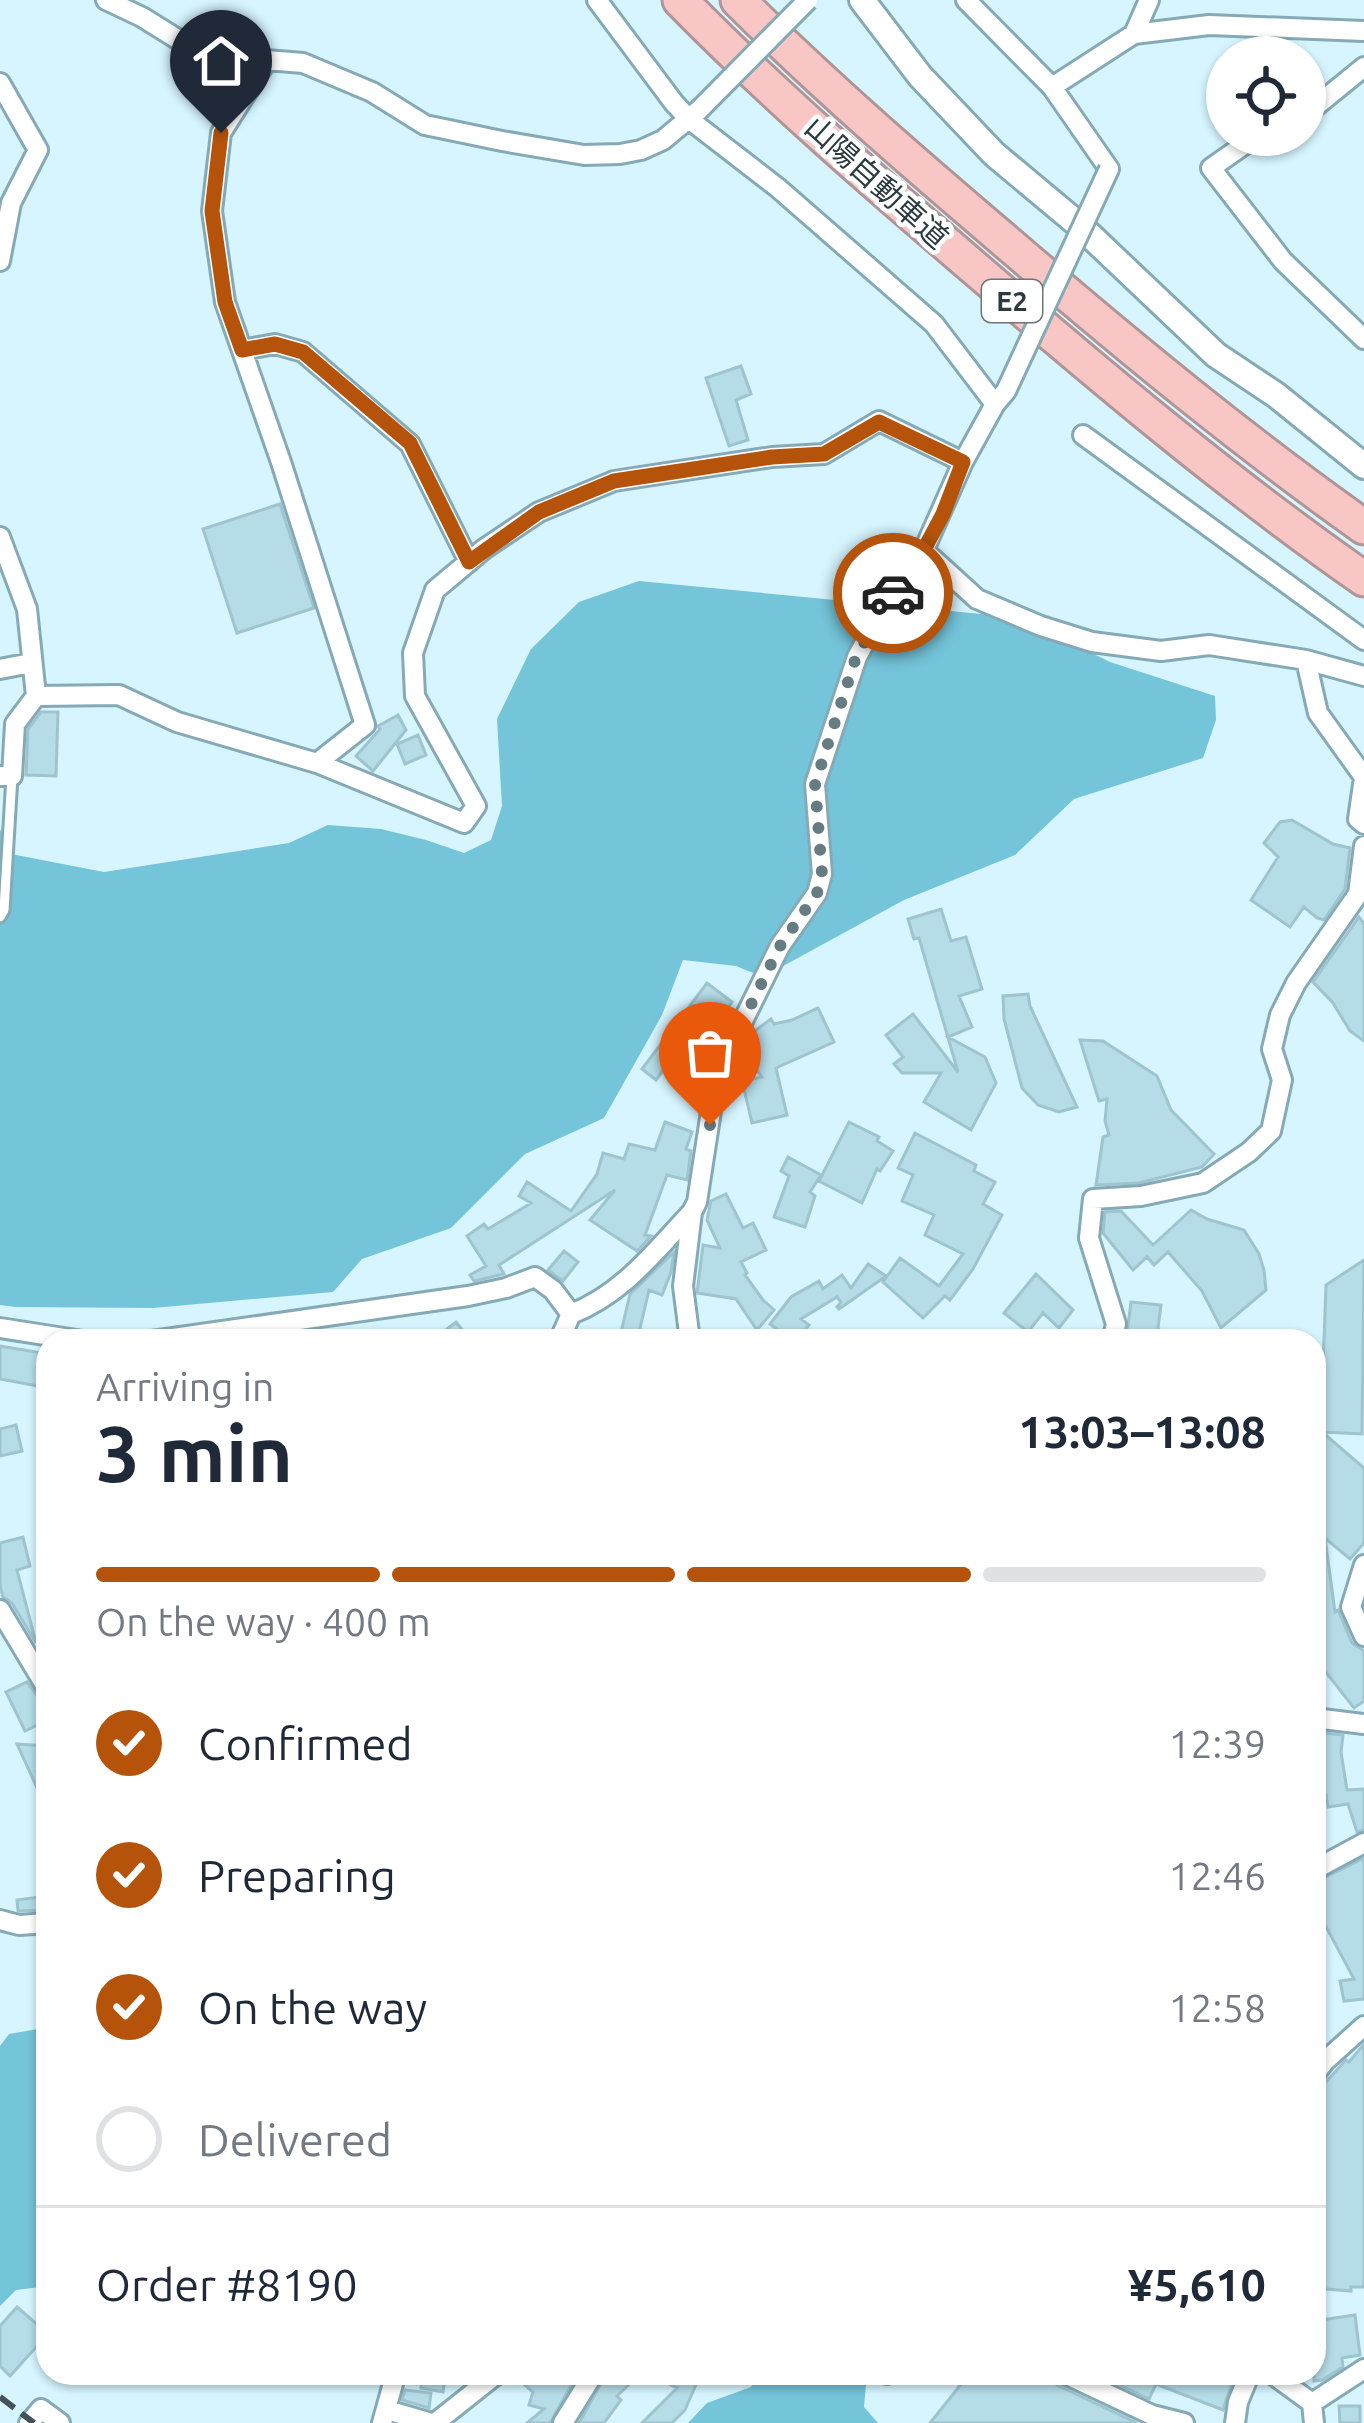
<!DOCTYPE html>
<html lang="en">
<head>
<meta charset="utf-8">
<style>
	body { margin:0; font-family:Ubuntu,"Noto Sans JP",sans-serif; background:#f6f6f7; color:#1f2937; height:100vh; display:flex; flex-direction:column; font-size:45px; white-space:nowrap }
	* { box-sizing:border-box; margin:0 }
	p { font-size:39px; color:#747a83 }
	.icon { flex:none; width:66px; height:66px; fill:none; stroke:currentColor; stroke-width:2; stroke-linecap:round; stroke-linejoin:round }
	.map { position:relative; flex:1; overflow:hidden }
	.side { position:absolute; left:36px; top:1329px; width:1290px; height:1056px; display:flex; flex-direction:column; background:#fff; border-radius:36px; box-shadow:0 3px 9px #0004 }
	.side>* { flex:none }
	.tools { position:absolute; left:1206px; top:36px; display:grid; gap:24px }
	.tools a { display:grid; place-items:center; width:120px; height:120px; border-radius:50%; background:#fff; box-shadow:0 3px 9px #0004; font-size:60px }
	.pin { position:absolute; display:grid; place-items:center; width:102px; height:102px; color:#fff; margin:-123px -51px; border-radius:50% 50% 50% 0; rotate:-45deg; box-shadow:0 0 12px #0007 }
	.pin .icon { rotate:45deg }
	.courier { position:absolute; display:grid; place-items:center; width:120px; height:120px; margin:-60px; border:9px solid #b45309; border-radius:50%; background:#fff; color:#222; box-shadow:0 3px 15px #0007 }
	.headline em { font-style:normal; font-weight:600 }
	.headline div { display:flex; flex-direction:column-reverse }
	.headline { display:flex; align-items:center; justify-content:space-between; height:204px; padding:0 60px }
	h1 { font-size:78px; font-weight:600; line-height:90px }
	.bar { display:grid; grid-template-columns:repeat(4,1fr); gap:18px 12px; align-content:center; height:144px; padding:0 60px }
	.bar i { height:15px; border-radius:9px; background:#e0e1e3 }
	.bar .on { background:#b45309 }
	.bar p { grid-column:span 4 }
	.line { display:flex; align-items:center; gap:30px; padding:0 60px; border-top:3px solid #e0e1e3 }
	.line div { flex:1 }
	ol { padding:0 60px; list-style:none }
	li { display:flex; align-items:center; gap:36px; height:132px }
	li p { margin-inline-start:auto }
	li .icon { padding:12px; border-radius:50%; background:#b45309; color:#fff; stroke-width:4 }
	li:last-child { color:#747a83 }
	li i { width:66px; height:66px; border:6px solid #e0e1e3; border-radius:50% }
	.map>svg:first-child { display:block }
	.forest { fill:#74c4da }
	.building { fill:#b5dce7; stroke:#9ec4cf; stroke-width:3 }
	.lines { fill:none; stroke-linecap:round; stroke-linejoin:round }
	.service-casing { stroke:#85aab6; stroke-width:15 }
	.minor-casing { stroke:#85aab6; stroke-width:24 }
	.tertiary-casing { stroke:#85aab6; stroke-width:30 }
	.motorway-casing { stroke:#b09596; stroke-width:39 }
	.service { stroke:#fff; stroke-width:9 }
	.minor { stroke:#fff; stroke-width:18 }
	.tertiary { stroke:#fff; stroke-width:24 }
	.motorway { stroke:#f7c6c5; stroke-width:33 }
	.rail { stroke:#425459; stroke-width:6; stroke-dasharray:18 9; stroke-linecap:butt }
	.minor-bridge-casing { stroke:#85aab6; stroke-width:24; stroke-linecap:butt }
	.minor-bridge { stroke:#fff; stroke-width:18 }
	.done { stroke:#677c82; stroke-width:12; stroke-dasharray:0 21.6 }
	.route { stroke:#b45309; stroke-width:15 }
	.labels { text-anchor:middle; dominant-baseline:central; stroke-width:9; stroke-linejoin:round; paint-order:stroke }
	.shield { fill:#fff; stroke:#6b7679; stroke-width:3 }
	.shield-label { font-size:27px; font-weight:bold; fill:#2b3b3f }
	.street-label { font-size:30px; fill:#2b3b3f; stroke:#fff }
</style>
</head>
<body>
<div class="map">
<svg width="1364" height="2423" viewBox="0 0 1364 2423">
	<rect width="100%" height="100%" fill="#d6f5ff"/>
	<path class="forest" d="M639,581L1022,618L1110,662L1215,696L1216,720L1203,758L1074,799L1015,855L904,900L763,977L736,966L683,960L662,1015L604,1118L525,1154L451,1228L362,1259L333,1292L153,1308L16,1307L0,1305V829L11,854L104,872L289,843L328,825L381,829L426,840L464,853L491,840L502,806L497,719L531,649L579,602Z
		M38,2029L48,2030V2286L16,2290L0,2306V2046L9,2034Z
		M759,2373H867L864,2407L878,2423H688L707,2403L751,2387Z"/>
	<path class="building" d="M741,366L751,394L736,400L748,440L729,446L706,378Z
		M280,504L314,608L237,633L203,529Z
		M41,712H58L56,776L26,775L28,729Z
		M398,715L406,730L373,771L356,756L380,729L378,726Z
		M418,735L426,755L405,764L397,744Z
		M1292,820L1333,844L1350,848L1345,889L1324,920L1317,918L1304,907L1290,927L1251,900L1278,857L1264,843L1280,822Z
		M941,909L951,941L966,937L982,989L959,996L972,1027L948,1037L985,1057L996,1083L971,1130L924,1102L941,1073H902L894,1064L903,1057L886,1035L913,1014L958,1072L919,938L914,939L908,919Z
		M1359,917L1364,924V1041L1350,1031L1333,1003L1313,982Z
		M707,983L732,1002L676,1077L665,1068L656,1080L642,1069Z
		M1028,994L1030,1006L1077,1107L1059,1112L1038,1105L1022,1088L1004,1019L1003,996Z
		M818,1008L834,1042L776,1068L787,1115L752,1123L742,1081L762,1077L743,1051L752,1033L771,1019L774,1024L792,1020Z
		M1080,1040L1103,1041L1157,1076L1171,1110L1214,1154L1202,1167L1139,1183L1096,1185L1103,1137L1109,1135L1105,1121L1107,1099L1099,1101Z
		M665,1122L692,1132L686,1149L691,1151L687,1180L667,1175L645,1235L651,1236L637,1251L590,1220L615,1190L499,1265L504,1274L474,1281L470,1275L486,1266L467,1236L484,1224L488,1229L531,1203L519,1196L527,1182L571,1211L597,1174L603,1153L624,1159L629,1144L655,1150Z
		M849,1122L879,1137L877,1141L893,1151L880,1171L877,1169L862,1203L819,1181Z
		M915,1133L976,1165L974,1171L995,1182L983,1204L1002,1215L973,1269L950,1300L945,1296L923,1318L883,1282L900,1258L939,1286L963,1254L925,1235L934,1215L902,1201L913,1175L898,1168Z
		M788,1157L821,1175L810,1192L815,1196L805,1227L774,1217L789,1176L781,1171Z
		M726,1194L743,1228L753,1223L766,1250L741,1262L747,1273L745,1275L763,1300L774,1310L757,1330L736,1299L697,1293L703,1245L720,1248L707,1220L711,1201Z
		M1191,1210L1207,1219L1244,1230L1259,1254L1264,1270L1266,1290L1221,1328L1202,1291L1168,1252L1154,1265L1147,1257L1133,1270L1103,1233L1105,1212L1121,1211L1153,1245Z
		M564,1251L578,1262L563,1281L548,1270Z
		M674,1252L671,1272L662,1295L649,1290L637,1341H619L630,1294Z
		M1364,1260L1362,1434L1322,1432L1364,1468V1543L1350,1559L1325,1538L1335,1612L1338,1610L1352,1643L1364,1651V1701L1354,1708L1314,1657V1532H1318L1314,1528V1425L1316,1427L1321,1421L1326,1285Z
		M868,1264L886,1276L839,1309L837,1307L841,1302L837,1297L801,1319L809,1325L797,1341H792L770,1324L791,1297L819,1281L823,1289L842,1275L851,1288Z
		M1036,1274L1073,1310L1059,1328L1043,1313L1028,1332L1004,1313Z
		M1131,1302L1161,1305L1158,1328L1165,1341H1126Z
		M456,1322L471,1341H431Z
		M0,1346L48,1354V1388L0,1379Z
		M16,1425L22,1451L0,1456V1429Z
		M23,1537L30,1566L17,1570L36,1643L12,1603L3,1597L0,1586V1543Z
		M27,1682L41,1701L48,1720L25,1731L6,1692Z
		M1314,1732L1343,1735L1341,1752L1347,1790L1364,1789V1830L1357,1832L1348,1804L1328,1807L1326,1795L1322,1796L1314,1758Z
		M17,1744L48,1746V1812Z
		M1364,1858V1999L1344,2001L1340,1981L1354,1979L1314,1904V1883Z
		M48,1896V1910L18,1911L17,1900Z
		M1364,2044V2287H1351V2291L1314,2288V2088L1324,2084L1346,2060L1349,2062Z
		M17,2307L48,2334L10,2376L0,2366V2326Z
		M1355,2315L1360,2355L1342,2358L1343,2367L1322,2380L1314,2381V2353L1318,2352L1314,2321Z
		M423,2373H446L443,2392L421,2388Z
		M511,2373H578L550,2423H527L544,2409L529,2405L533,2392Z
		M607,2373H641L617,2396L621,2400L604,2423H579Z
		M646,2373H701L685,2410L672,2423H642L677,2388Z
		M970,2373H1001L1021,2383L1027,2373H1050L1057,2385L1137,2423H930Z
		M1095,2373H1235L1223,2410L1156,2384L1149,2399Z
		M405,2390L431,2393L429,2408L402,2400Z
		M1339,2406H1360V2423H1340Z"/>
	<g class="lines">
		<g class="service-casing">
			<path id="service" d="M0,917L4,910L12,776"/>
		</g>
		<g class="minor-casing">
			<path id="minor" d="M106,0L142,17L203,55L303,63L372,92L425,125L502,141L584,155L620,154L641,150L663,140L699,110
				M597,0L674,103L690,120L778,188L934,324L995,404
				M966,0L1052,87L1109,169
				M1134,34L1149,0
				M267,60L221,133L212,211L225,302L281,462L365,725L317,763
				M0,83L38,150L11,203L0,261
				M1052,87L1134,34L1209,25L1364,31
				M1305,115L1364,67
				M1258,135L1211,168L1283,261L1364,339
				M242,350L275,344L303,352L410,444L469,562
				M1083,435L1364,640
				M0,537L27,609L36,696L15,724L12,776H0
				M922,549L977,599L1041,626L1092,642L1161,651L1209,645L1306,660L1364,676
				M1306,660L1318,713L1364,777
				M0,669L31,663
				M36,696L119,695L177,722L317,763L464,823L476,806L415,696L413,653L435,590L484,549L539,512L614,481L772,457L824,454L879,421L963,462
				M1364,778L1358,819L1364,824
				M0,1328L83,1341
				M152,1341L468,1296L506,1288L535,1277L553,1290L571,1314
				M559,1341L571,1314C623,1294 655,1251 692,1212
				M690,1341L683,1286L692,1212L697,1202L714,1092L731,1045L780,946L817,893L822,874L815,784L857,657L889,598L927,543L963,462L995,404L1006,391
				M1112,1341L1116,1324L1089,1238L1093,1199L1141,1196L1203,1183L1249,1152L1271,1131L1282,1080L1272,1049L1280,1015L1296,983L1358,894L1364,846
				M1364,1565L1351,1607L1364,1636
				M0,1610L48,1690
				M1314,1718L1364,1724
				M1314,1870L1364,1843
				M0,1920L19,1925L48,1923
				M1314,2075L1325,2061L1364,2026
				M1063,2373L1152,2415L1184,2423
				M1271,2373L1312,2403L1314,2423
				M887,2374L888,2373
				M1312,2403L1364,2369
				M387,2410L431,2423
				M29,2423L41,2409L60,2423
				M382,2423L396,2373
				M435,2423L498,2373
				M563,2423L594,2373
				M1235,2423L1238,2402L1250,2373"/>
		</g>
		<g class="tertiary-casing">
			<path id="tertiary" d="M862,0L920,76L994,154L1079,225L1216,355L1276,395L1364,466"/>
		</g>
		<g class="motorway-casing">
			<path id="motorway" d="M680,0C776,98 881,188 985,277C1107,382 1231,486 1364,579
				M738,0C827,89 923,171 1018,252C1130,348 1244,442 1364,527"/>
		</g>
		<use href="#service" class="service"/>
		<use href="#minor" class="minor"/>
		<use href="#tertiary" class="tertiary"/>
		<use href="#motorway" class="motorway"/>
		<path class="rail" d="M0,2397L34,2423"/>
		<g class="minor-bridge-casing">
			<path id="minor-bridge" d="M699,110L808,0
				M1006,391L1109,169"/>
		</g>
		<use href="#minor-bridge" class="minor-bridge"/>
	</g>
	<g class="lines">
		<path class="done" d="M710,1125L714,1092L731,1045L780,946L817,893L822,874L815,784L856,657L893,593"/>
		<path class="route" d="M221,133L212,211L225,302L242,350L275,344L303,352L410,443L469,562L539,512L614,481L772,457L824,454L879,422L963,462L943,514L927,544L893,593"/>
	</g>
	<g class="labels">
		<rect class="shield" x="982" y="280" width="60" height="42" rx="9"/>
		<g class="shield-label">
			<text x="1012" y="301">E2</text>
		</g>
		<g class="street-label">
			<text transform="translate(877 182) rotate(42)">山陽自動車道</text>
		</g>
	</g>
</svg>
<div class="tools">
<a><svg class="icon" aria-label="locate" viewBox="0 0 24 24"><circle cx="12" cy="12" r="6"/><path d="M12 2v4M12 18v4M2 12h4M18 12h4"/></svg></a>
</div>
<div class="pin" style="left:710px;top:1125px;background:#ea580c"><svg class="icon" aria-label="bag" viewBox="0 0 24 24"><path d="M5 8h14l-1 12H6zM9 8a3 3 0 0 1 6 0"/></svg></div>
<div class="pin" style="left:221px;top:133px;background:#1f2937"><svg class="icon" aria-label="home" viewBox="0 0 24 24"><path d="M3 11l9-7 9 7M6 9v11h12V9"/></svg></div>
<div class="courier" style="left:893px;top:593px"><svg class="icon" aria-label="car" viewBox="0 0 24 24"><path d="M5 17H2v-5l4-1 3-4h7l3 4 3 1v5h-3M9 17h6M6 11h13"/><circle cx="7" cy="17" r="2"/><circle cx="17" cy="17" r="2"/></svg></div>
<section class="side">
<div class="headline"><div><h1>3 min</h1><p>Arriving in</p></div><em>13:03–13:08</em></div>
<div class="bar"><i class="on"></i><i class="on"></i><i class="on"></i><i></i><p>On the way · 400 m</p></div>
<ol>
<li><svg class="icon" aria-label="check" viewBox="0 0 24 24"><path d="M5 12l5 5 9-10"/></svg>Confirmed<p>12:39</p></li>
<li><svg class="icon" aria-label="check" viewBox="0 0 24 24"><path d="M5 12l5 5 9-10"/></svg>Preparing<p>12:46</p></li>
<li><svg class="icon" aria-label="check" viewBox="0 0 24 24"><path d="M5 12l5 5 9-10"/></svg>On the way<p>12:58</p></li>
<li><i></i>Delivered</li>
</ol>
<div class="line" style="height:156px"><div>Order #8190</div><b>¥5,610</b></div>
</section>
</div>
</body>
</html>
